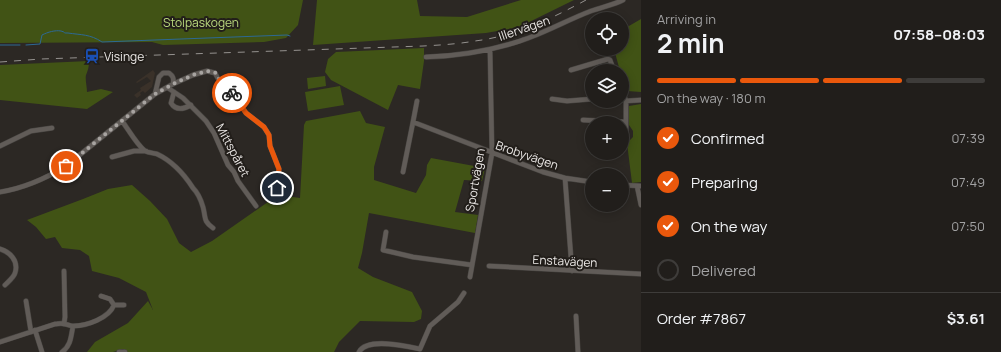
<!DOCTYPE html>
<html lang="en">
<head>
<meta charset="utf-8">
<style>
	body { margin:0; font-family:Manrope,sans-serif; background:#292724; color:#f1f3f6; height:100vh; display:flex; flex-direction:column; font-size:15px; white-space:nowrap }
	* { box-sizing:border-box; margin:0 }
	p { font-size:13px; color:#a2a2a3 }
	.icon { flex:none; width:22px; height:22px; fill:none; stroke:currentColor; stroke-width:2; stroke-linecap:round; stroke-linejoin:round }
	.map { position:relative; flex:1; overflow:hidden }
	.sheet { display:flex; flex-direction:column; background:#211e1b; width:360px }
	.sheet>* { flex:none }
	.buttons { position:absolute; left:585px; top:12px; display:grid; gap:8px }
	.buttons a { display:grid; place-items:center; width:44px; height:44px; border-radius:50%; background:#211e1b; box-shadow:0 2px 10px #0003,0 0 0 1px #3e3c3a; font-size:20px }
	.pin { position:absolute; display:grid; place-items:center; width:34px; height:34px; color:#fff; margin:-17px; border:2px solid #fff; border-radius:50%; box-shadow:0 1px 4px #0007 }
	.courier { position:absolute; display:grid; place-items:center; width:40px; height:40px; margin:-20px; border:3px solid #ea580c; border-radius:50%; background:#fff; color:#222; box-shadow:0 1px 5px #0007 }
	.summary em { font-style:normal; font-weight:700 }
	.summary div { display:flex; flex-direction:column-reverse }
	.summary { display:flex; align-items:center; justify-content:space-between; height:68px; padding:0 16px }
	h1 { font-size:26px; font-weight:700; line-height:30px }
	.bar { display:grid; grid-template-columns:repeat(4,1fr); gap:6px 4px; align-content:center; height:48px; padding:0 16px }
	.bar i { height:5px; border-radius:3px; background:#3e3c3a }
	.bar .active { background:#ea580c }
	.bar p { grid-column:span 4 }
	.line { display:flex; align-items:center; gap:10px; padding:0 16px; border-top:1px solid #3e3c3a }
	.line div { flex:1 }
	ol { padding:0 16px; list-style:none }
	li { display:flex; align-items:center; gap:12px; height:44px }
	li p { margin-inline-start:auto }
	li .icon { padding:4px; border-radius:50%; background:#ea580c; color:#fff; stroke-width:4 }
	li:last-child { color:#a2a2a3 }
	li i { width:22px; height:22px; border:2px solid #3e3c3a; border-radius:50% }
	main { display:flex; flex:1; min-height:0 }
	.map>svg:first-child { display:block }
	.built { fill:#3a3129 }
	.green { fill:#415315 }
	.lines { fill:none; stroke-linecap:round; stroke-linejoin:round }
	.stream { stroke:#2d6994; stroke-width:1 }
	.minor-casing { stroke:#474441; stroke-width:5.5 }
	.minor { stroke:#615c58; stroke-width:4.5 }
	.rail { stroke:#95928f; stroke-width:1; stroke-dasharray:7 7; stroke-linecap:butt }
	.done { stroke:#a8a4a1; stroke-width:4; stroke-dasharray:0 7.2 }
	.route { stroke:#ea580c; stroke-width:5 }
	.labels { text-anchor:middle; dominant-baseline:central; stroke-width:4; stroke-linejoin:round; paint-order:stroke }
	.park-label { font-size:12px; fill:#b9d87d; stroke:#221e1a }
	.street-label { font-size:12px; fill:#eae7e5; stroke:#221e1a }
	.poi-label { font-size:12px; fill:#eae7e5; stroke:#221e1a; text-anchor:start }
</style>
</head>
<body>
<main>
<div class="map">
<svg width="641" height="352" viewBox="0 0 641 352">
	<rect width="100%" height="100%" fill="#2c2824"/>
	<path class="built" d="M153,70L155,73L152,87L145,93L143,91L140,93L141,95L137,98L134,95L141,90L140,88L151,81L147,77L137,83L136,82Z"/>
	<path class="green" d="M0,0H303L298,25L286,38L264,42L163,45L152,42L0,43Z
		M317,0H417L420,16L467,17L521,0H574L519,27L486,33L313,45Z
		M641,19V92L627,91L622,76V71H620L614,49H622V30Z
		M424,48V61L420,89L398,85L388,110L331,80L325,72L328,59L336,52Z
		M89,61C89,67 88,70 86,75C85,79 87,87 87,92L101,89L113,92L87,109L0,100V65Z
		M325,76L326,86L308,89L307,78Z
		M340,86L344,105L308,111L305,92Z
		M641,104V182L632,183L627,143L633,137V131L629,125V106Z
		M360,111L366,123L385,127L374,167V180L416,193L426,175L427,165L431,158L485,168L482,181L464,180L455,212L478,215L475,233L369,213L362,253L358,268L373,277L412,292L422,311L421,319L414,322L360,321L339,342L334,352H126L123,349L113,352H87L95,342L128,323L148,301L153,310L146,292L119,278L92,271L89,256L80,250L62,248L55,237L46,239L36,227L27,220L83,199L108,189L132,185L150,201L167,219L179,243L191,252L212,241L278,195L300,198L304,125L306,121Z"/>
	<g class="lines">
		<path class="stream" d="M0,45H20
			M26,45L40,44L42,35C48,32 55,30 61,31C68,33 61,33 68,33C81,35 90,34 102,42L287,35L290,36"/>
		<g class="minor-casing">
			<path id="minor" d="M426,57C458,56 489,51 520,41C545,33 567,20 591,11C602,7 613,5 623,0
				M571,70L608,59L610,60L614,71
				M168,88L183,98L206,121L214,133L228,165L234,172L238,181L256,206
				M622,90L626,101V138
				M174,92L171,103C176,111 184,109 191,105
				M155,94L159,77L163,73H169C173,76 174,78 173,84
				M552,99L567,101L592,99
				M626,101L641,100
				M583,120L626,122
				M122,121C128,129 137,145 145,151C149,153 154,153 157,154C172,161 184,174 193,188C198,193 201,200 203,207C206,218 203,221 213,228
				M413,122L417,101
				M0,146L31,131L52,128
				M112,157L134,151H146
				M403,172L413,122L543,172L565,178L592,182
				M565,178L572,271
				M622,185L641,186
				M637,186L641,205
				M0,192C25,188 45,179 66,166L155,94L173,84L193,75L207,71L215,73L222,86L231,91L246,113L264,127L269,135L270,146L279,169L277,188
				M386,232L383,250L413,257L472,265
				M0,249C10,252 19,261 15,273C14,277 8,282 5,285
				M489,266L641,274
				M470,277L492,153L490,50
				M26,301L31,332
				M114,305H124
				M576,316L578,352
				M64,324L65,317L64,271
				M35,330L42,352
				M0,342L55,324C58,324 61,323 64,324C67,324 70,326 73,326C87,326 109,318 114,305L110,299L101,296
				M420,349L430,326L458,302L464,293
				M62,352C71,346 71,336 73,326
				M119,352H125
				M359,352C367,337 406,346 420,349"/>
		</g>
		<use href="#minor" class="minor"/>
		<path class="rail" d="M0,62L41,59L423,46C441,45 458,44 475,41C515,36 551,19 586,0"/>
	</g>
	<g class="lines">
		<path class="done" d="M66,166L155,94L173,84L193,75L207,71L216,73L222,86L232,93"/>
		<path class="route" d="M232,93L246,113L264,127L269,135L270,146L279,169L277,188"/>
	</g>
	<defs>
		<g id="station-bare" transform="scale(1.2)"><path d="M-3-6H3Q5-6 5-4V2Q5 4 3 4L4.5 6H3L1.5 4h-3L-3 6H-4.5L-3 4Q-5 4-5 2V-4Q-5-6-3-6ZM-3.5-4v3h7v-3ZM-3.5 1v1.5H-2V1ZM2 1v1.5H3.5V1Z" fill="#1a4fb4" stroke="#221e1a" stroke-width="2.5" paint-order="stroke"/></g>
	</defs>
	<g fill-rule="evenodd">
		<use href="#station-bare" x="92" y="56"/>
	</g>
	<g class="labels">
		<g class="park-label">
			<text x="201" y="22">Stolpaskogen</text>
		</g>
		<g class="street-label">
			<text transform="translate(524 28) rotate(-19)">Illervägen</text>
			<text transform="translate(233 150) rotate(62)">Mittspåret</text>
			<text transform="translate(527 155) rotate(19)">Brobyvägen</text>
			<text transform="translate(475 180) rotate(-80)">Sportvägen</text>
			<text transform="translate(565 261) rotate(3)">Enstavägen</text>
		</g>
		<g class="poi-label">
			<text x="104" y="56">Visinge</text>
		</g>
	</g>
</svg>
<div class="buttons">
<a><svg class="icon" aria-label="locate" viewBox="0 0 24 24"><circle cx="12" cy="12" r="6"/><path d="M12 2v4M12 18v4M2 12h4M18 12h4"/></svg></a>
<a><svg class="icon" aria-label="layers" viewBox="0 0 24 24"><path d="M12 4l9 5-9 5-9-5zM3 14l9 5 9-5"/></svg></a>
<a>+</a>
<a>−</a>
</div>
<div class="pin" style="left:66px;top:166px;background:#ea580c"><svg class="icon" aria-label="bag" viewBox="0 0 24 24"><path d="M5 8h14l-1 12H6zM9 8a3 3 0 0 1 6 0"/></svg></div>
<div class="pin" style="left:277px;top:188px;background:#1f2937"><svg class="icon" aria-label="home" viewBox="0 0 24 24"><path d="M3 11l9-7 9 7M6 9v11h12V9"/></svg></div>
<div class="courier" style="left:232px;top:93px"><svg class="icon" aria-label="bike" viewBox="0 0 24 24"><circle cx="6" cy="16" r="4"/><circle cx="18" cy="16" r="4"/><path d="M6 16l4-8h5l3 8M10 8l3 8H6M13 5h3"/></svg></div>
</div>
<section class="sheet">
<div class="summary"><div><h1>2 min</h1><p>Arriving in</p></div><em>07:58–08:03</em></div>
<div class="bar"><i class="active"></i><i class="active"></i><i class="active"></i><i></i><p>On the way · 180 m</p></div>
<ol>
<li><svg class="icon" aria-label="check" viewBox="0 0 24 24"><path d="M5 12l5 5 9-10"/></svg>Confirmed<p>07:39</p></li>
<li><svg class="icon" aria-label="check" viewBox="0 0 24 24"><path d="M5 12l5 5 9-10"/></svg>Preparing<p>07:49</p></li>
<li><svg class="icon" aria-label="check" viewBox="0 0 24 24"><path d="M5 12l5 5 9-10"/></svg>On the way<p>07:50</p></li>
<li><i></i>Delivered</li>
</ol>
<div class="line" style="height:52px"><div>Order #7867</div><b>$3.61</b></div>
</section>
</main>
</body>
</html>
